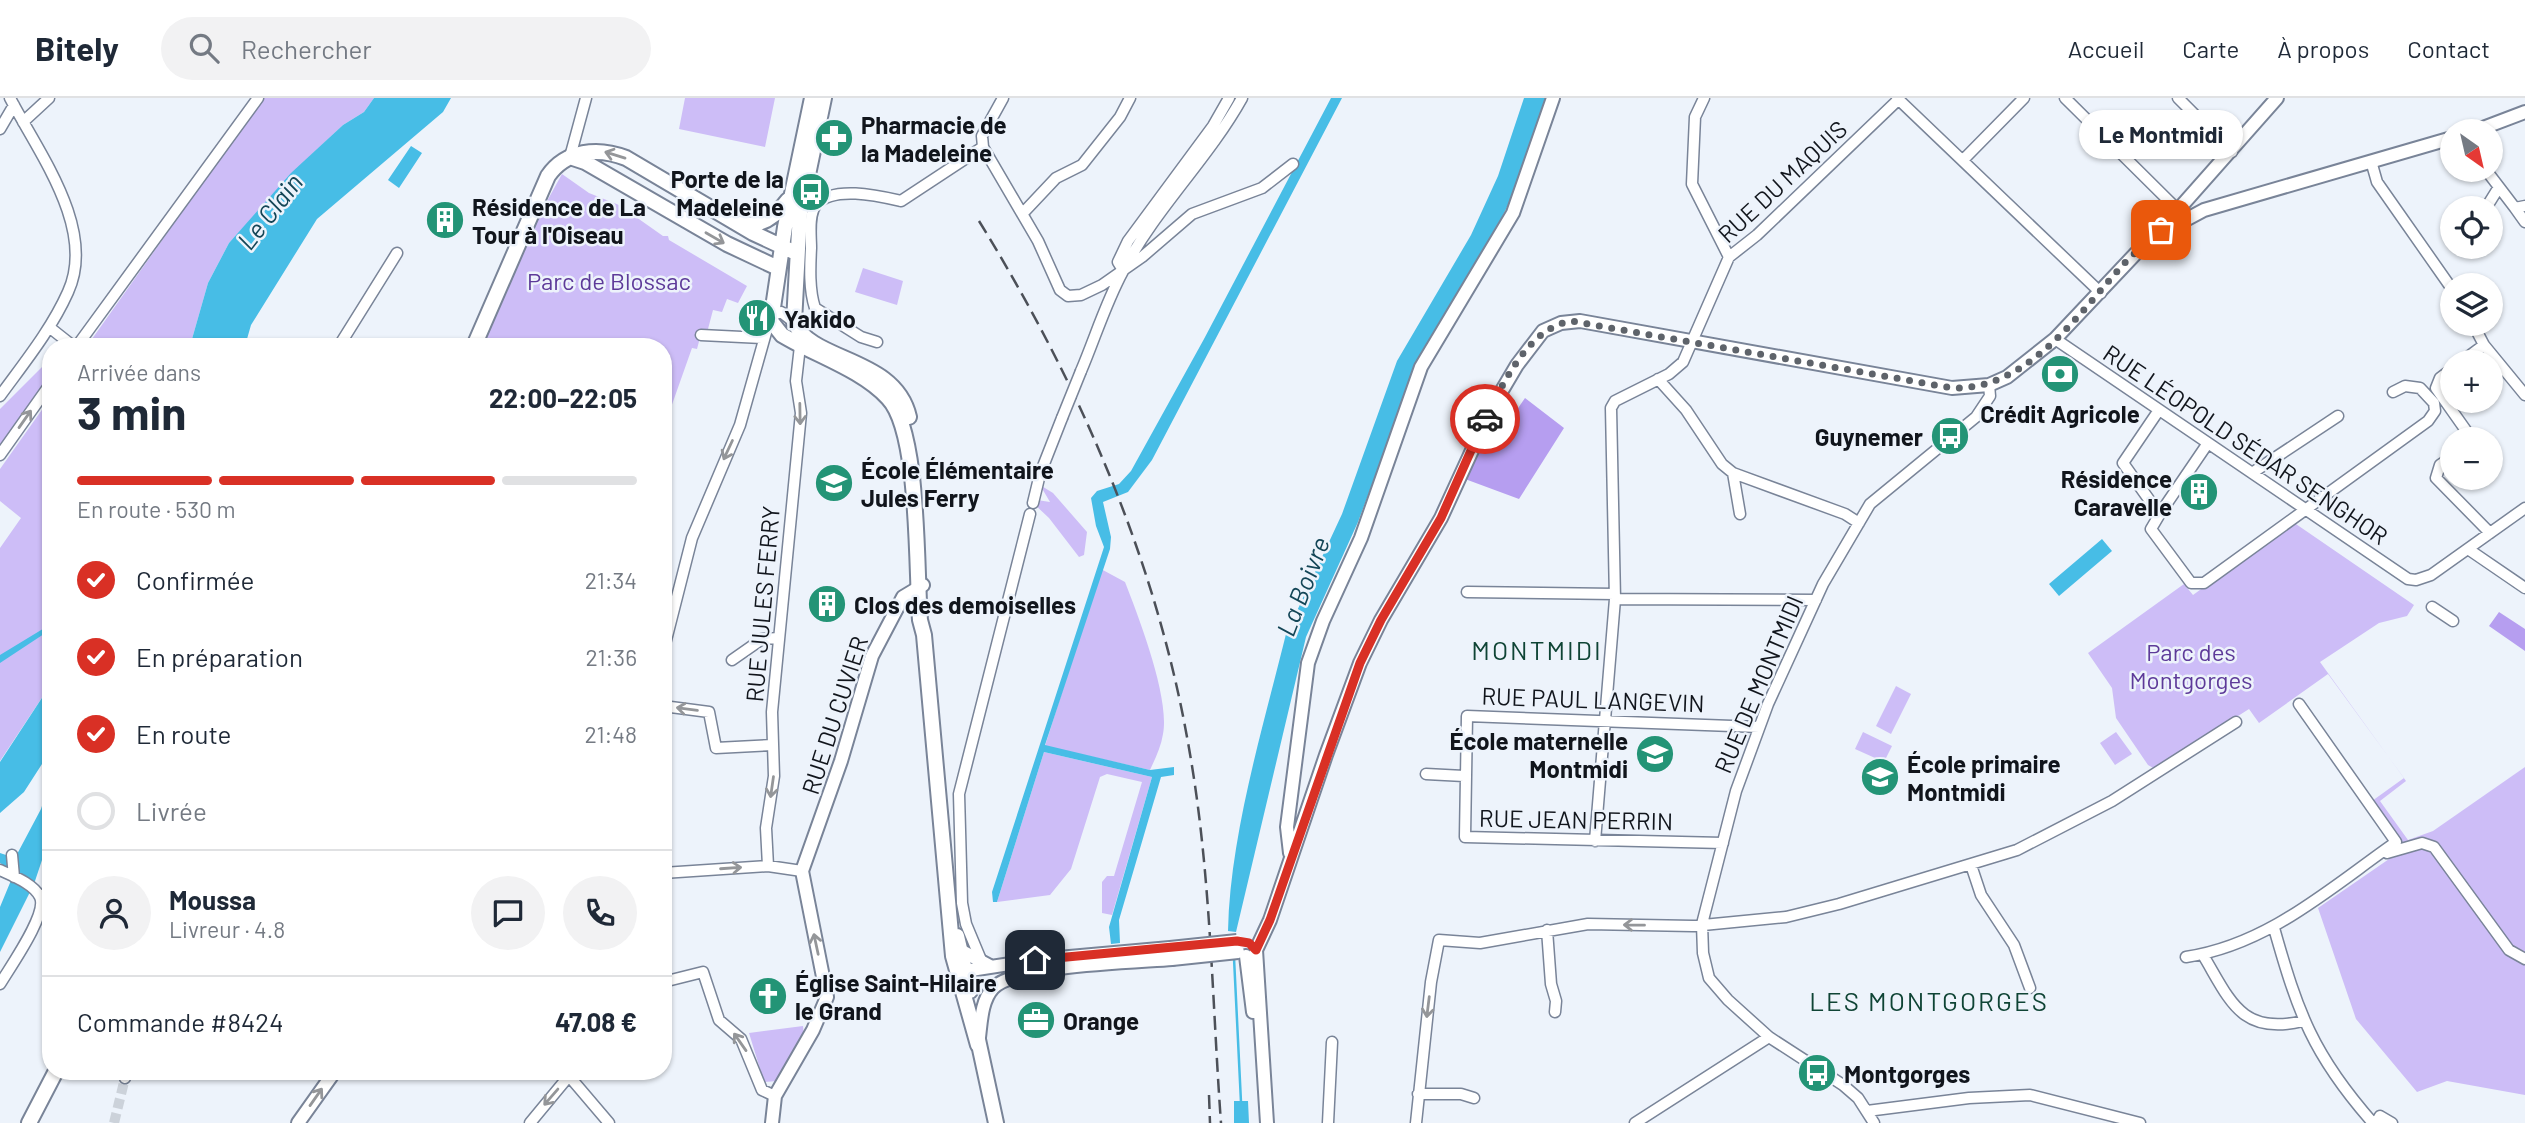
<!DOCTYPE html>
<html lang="fr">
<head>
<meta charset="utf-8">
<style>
	body { margin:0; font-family:Barlow,sans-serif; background:#f2f2f3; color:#1f2937; height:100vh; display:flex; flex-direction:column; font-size:26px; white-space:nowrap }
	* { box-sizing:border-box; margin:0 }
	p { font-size:23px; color:#747a83 }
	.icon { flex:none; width:38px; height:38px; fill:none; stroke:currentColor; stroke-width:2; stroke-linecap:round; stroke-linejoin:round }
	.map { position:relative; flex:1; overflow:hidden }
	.panel { position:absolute; left:42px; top:240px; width:630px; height:742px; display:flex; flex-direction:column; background:#fff; border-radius:28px; box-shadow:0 2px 5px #0004 }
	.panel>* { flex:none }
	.needle { width:46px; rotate:146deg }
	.buttons { position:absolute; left:2440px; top:21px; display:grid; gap:14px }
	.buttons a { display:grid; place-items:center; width:63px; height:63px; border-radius:50%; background:#fff; box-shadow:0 2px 5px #0004; font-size:35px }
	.pin { position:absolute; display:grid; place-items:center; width:60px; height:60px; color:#fff; margin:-30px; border-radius:14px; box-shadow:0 4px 10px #0006 }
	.courier { position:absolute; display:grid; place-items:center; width:70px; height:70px; margin:-35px; border:5px solid #d93025; border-radius:50%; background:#fff; color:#222; box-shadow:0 2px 9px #0007 }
	.bubble { position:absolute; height:49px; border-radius:24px; background:#fff; box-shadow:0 2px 5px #0004; font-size:23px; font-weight:700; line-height:49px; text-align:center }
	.headline em { font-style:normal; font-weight:700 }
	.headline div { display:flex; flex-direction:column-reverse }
	.headline { display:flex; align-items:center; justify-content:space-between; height:119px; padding:0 35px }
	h1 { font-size:46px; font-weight:700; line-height:52px }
	.bar { display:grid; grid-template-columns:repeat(4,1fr); gap:10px 7px; align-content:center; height:84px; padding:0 35px }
	.bar i { height:9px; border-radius:5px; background:#e0e1e3 }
	.bar .selected { background:#d93025 }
	.bar p { grid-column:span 4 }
	.line { display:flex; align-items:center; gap:18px; padding:0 35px; border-top:2px solid #e0e1e3 }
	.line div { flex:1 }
	.round { display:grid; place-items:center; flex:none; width:74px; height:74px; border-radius:37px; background:#f2f2f3 }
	ol { padding:0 35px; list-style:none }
	li { display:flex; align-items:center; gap:21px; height:77px }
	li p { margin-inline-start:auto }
	li .icon { padding:7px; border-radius:50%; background:#d93025; color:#fff; stroke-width:4 }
	li:last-child { color:#747a83 }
	li i { width:38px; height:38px; border:4px solid #e0e1e3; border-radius:50% }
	header { display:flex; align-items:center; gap:42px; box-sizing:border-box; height:98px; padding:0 35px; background:#fff; border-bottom:2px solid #e0e1e3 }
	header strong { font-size:33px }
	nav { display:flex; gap:38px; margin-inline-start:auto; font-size:24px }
	.search { width:490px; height:63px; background:#f2f2f3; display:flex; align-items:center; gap:18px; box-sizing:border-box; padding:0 24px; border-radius:38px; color:#747a83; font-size:26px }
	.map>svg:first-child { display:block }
	.green { fill:#cdbdf7 }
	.forest { fill:#b69ef0 }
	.water { fill:#47bde6 }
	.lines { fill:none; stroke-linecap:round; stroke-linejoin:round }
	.stream { stroke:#47bde6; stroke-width:2.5 }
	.minor-tunnel { stroke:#ccd2da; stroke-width:10; stroke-dasharray:10 5; stroke-linecap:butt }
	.minor-casing { stroke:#798498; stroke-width:13 }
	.tertiary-casing { stroke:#798498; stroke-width:16 }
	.secondary-casing { stroke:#798498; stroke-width:18 }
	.minor { stroke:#fff; stroke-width:10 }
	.tertiary { stroke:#fff; stroke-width:12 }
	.secondary { stroke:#fff; stroke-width:14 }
	.rail { stroke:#4c5058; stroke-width:2.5; stroke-dasharray:14 7; stroke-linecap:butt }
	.minor-bridge-casing { stroke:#798498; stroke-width:13; stroke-linecap:butt }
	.tertiary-bridge-casing { stroke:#798498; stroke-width:16; stroke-linecap:butt }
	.minor-bridge { stroke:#fff; stroke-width:10 }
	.tertiary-bridge { stroke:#fff; stroke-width:12 }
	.oneway { stroke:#949699 }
	.done { stroke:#5e636a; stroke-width:7; stroke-dasharray:0 12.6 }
	.route { stroke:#d93025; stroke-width:9 }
	.labels { text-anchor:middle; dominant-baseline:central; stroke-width:5; stroke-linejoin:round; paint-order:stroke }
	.poi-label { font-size:24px; font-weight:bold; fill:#11151c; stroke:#edf3fb; text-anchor:start }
	.street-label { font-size:24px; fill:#11151c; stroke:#edf3fb }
	.park-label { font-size:24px; fill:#5d3a99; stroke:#edf3fb }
	.water-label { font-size:26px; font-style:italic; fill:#144657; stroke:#edf3fb }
	.neighbourhood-label { font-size:26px; letter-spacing:2px; fill:#0f4435; stroke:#edf3fb }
</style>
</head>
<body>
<header>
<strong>Bitely</strong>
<div class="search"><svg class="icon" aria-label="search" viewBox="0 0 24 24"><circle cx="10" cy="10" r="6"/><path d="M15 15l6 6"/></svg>Rechercher</div>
<nav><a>Accueil</a><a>Carte</a><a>À propos</a><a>Contact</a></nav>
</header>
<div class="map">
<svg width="2525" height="1025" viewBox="0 0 2525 1025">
	<rect width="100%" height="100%" fill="#edf3fb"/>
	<path class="green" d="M263,0H374L364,14L343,27L310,58L229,145L208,185L190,248H87Z
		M685,0H775L765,49L679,31Z
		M562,76L589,95L619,107L663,138H668L669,142L747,188L738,205L727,201L722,214L713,212L708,231L702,232L697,251L692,250L663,332V248H480L526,141Z
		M863,170L903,183L897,207L855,194Z
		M51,260V277L0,349V311Z
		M51,299V586L0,663V450L21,420L0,403V371Z
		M1040,387L1053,395L1087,434L1084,457L1079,459L1049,420L1033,405L1037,402L1050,404Z
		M2293,424L2414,507L2407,518L2379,525L2320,564L2406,683L2380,703L2408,742L2433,733L2525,669V997L2447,983L2417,994L2356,921L2318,810L2405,750L2372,703L2404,680L2328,576L2259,625L2249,611L2155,671L2148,667L2116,620L2112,590L2088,555L2184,486L2193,497Z
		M1101,471L1125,484C1139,520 1170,600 1163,636C1161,649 1155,661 1150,672L1045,648Z
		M1896,588L1911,596L1891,636L1876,628Z
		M1863,634L1892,648L1884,664L1855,651Z
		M2116,634L2132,656L2115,667L2100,645Z
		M1044,654L1152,679L1112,817L1102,815V784L1107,778H1114L1142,684L1107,676L1100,679L1071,771L1050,797L997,804Z
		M803,928L804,937L778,983L764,984L749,935Z"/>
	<path class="forest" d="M1525,300L1564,330L1519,401L1465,381L1489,329L1501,335Z
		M2499,514L2525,531V553L2489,528Z"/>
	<path class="water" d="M374,0H451L443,14L317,121L251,227L245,248H190L208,185L229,145L291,75L343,27L364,14Z
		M1331,0H1342L1152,362L1128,394L1103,404L1111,439L1110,451L1045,647L1150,672L1174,669V677L1161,679L1119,822L1120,845L1111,846L1109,829L1152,679L1044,654L997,804H993L992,794L1104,449L1096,428L1091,400L1097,393L1119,386L1131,373L1204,241Z
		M1524,0H1546L1519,84L1493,138L1422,253L1358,424L1306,539L1236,834L1228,833C1230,736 1264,626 1287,532L1292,533L1300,518L1296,515L1342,416L1397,263L1471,137L1498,78Z
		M411,48L422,55L399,90L388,82Z
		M2102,441L2112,453L2059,498L2049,486Z
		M51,526L50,532L0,565V557Z
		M51,586V652L24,694L0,715V664Z
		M51,680V735L34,786L0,854V809L12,780L11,772L0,765V755L15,760L41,711Z
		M1234,1003H1248L1249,1025H1234Z"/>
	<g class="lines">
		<path class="stream" d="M1234,860L1241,1004"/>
		<path class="minor-tunnel" d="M114,1025L125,980"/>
		<g class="minor-casing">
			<path id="minor" d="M1704,0L1695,19L1692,86L1729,159
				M1897,0L2101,195
				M2065,0L2178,112
				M2178,0L2232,54
				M23,24L49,0
				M0,31L14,7
				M983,49L1038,143L1060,192L1068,198L1081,197L1102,187L1142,159L1192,116L1262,90L1293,66
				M570,59L586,0
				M1964,61L2024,0
				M2371,63L2377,84L2452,191
				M2486,72L2499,89L2486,110
				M2499,89L2515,110L2525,108
				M2515,110L2525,124
				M1023,115L1056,80L1082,67L1120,19L1130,0
				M1123,172L1118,164L1128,143L1213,28L1229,0
				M2473,226L2484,247
				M49,229L73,248
				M701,237L762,240
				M2055,241L2408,481L2416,482L2431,477L2525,410
				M877,244L861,239L815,210C809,192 810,169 811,150C811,138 808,117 816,107C833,87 879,98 901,103L983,49L982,38L1003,0
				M77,248L258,0
				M339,248L397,155
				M2461,264L2484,247L2525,297
				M2452,271L2440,280L2436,290L2472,341
				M1081,273C1095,240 1106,204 1123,173C1155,111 1208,61 1242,0
				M1658,281L1686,312L1722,366L1733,375L1845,416L1859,425
				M0,298C24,265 51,232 68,194C97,131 38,54 10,0
				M2159,312L2123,365L2155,410L2161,414L2208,345
				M0,357L51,285
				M2452,359L2440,367L2436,380L2490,435
				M1733,375L1740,416
				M2252,375L2338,318
				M1033,405L1040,376L1062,320
				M2161,414L2151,431L2191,485H2204L2428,323L2435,313L2434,305L2420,290L2405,288L2393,294
				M2468,451L2525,490
				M1467,494L1615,496
				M1615,501L1816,502
				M2432,509L2453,523
				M663,554L692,440L740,327L771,217L781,214L794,224
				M732,562L762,541L779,540
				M663,608L709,614L716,650L773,647
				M1426,676L1464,678
				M1595,743L1615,501L1611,310L1615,303L1669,276L1683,264L1729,159L1757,137L1899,1
				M1723,745L1465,739L1467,618L1759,629
				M2387,755L2422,745L2434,749L2509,852L2525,861
				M12,757L14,779
				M1971,767L1981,797L2014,847L2030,890
				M768,768L766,730L774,678L772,614L801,315L796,283L800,248
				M0,772C13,778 34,786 40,799C48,816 10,869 0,886
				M663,775L768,768L802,773
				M41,802L51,788
				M2274,830C2298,915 2313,957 2373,1025
				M1547,832L1551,886L1556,903L1555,914
				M2203,857C2230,902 2241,938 2303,923
				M2186,859C2268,847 2330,790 2396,744L2299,606
				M981,862L966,826L962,805L959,696L1030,416
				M663,884L703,874L719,922L741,941L762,992L775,998
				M569,978L609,1025
				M125,980L127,973
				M1418,996H1461L1474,1000
				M1867,1013L1969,1000L2030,997L2140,1025
				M530,1025L573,973
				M1328,1025L1332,944
				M1416,1025L1431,884L1439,842L1480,845L1588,826L1693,828L1786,819L1839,806L2017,752L2112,703L2236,624
				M1635,1025L1769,939
				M1874,1025L1858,1000L1843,987L1769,939L1728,902L1709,880L1703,855L1702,826L1736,693L1768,606L1823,486L1870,406L1976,319L1990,298L1989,287
				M2376,1025L2380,1018L2392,1025"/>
		</g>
		<g class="tertiary-casing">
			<path id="tertiary" d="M2475,33L2525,14
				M2162,130L2277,0
				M1290,755L1287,729L1308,565L1323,523L1361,440L1421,269L1513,115L1553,0
				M1256,852L1270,822L1326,657L1360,565L1381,522L1441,420L1491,311L1517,267L1543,233L1561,225L1580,223L1952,290L1989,287L2007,279L2055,241L2140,151L2163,134L2204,112L2452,40
				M1256,852L1267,1025
				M962,853L990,868
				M1246,858L1253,914
				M958,874L1036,862L1170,850
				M978,947C981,929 980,904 993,890C1015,867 1135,864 1172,861
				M298,1025L335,973
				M772,1025L775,998L813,932L827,899L802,773L841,663L872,558L903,499L923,487"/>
		</g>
		<g class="secondary-casing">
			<path id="secondary" d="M812,0L785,129L771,223L782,237C815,257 861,271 888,300C920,333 916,473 920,522L924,537L953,858L978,947
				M824,0L800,115L794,224C812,265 895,258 909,319
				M570,59L585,64L727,146L778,170
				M737,125C759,131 776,118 788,102
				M474,248L548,78C566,52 598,49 626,60L753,135L796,155
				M957,838L970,893
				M977,937L996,1025
				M29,1025L56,973"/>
		</g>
		<use href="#minor" class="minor"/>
		<use href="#tertiary" class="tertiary"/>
		<use href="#secondary" class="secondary"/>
		<path class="rail" d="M979,123C1080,287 1158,465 1190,656C1211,777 1212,902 1221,1025
			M1209,997L1210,1025"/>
		<g class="minor-bridge-casing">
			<path id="minor-bridge" d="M1062,320L1081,273"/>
		</g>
		<g class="tertiary-bridge-casing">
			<path id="tertiary-bridge" d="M1170,850L1237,843
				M1172,861L1238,854"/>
		</g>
		<use href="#minor-bridge" class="minor-bridge"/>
		<use href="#tertiary-bridge" class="tertiary-bridge"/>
	</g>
	<defs><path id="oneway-shaft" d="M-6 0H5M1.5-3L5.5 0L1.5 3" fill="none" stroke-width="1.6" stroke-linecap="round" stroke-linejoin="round" transform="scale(1.75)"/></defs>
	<g class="oneway">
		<use href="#oneway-shaft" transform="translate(615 57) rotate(-163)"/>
		<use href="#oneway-shaft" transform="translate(715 140) rotate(30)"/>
		<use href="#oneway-shaft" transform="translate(800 316) rotate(89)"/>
		<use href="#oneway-shaft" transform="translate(25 321) rotate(-55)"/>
		<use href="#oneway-shaft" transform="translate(728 352) rotate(115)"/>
		<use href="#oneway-shaft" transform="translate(687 611) rotate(-173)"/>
		<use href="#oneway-shaft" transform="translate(772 689) rotate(98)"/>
		<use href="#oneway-shaft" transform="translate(731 770) rotate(-4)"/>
		<use href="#oneway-shaft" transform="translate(1634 827) rotate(-179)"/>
		<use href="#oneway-shaft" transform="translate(816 846) rotate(-102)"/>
		<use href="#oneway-shaft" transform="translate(1428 909) rotate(97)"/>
		<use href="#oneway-shaft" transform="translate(740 944) rotate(-125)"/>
		<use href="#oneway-shaft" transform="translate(316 999) rotate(-55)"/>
		<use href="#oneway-shaft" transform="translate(551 999) rotate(131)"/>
	</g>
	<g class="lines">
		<path class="done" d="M1485,321C1503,286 1528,230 1571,223L1952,290C2027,292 2076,219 2121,169C2133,155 2148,145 2161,132"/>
		<path class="route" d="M1035,862L1237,843L1249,845L1256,852L1270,822L1360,565L1381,522L1441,420L1485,321"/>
	</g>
	<defs>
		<g id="pharmacy-disc" transform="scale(2.0125)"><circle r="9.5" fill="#239476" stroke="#edf3fb"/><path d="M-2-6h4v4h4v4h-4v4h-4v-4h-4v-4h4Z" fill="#fff"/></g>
		<g id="bus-disc" transform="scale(2.0125)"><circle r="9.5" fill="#239476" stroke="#edf3fb"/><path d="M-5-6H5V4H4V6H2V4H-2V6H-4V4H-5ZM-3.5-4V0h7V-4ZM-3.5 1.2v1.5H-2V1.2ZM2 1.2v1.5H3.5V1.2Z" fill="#fff"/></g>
		<g id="building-disc" transform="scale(2.0125)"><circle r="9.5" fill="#239476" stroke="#edf3fb"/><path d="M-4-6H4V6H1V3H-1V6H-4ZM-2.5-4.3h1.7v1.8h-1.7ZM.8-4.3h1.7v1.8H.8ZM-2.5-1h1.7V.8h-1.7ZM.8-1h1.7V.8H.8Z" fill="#fff"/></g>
		<g id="restaurant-disc" transform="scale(2.0125)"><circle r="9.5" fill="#239476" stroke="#edf3fb"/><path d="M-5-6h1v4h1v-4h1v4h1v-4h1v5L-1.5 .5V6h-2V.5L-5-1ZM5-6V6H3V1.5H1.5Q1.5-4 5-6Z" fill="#fff"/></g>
		<g id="bank-disc" transform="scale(2.0125)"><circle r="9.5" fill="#239476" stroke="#edf3fb"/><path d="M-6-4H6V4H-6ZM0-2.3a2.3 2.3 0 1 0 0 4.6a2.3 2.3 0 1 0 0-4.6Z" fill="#fff"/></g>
		<g id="school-disc" transform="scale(2.0125)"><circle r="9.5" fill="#239476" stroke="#edf3fb"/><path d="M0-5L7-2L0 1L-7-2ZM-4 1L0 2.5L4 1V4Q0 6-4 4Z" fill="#fff"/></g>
		<g id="church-disc" transform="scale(2.0125)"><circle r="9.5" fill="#239476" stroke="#edf3fb"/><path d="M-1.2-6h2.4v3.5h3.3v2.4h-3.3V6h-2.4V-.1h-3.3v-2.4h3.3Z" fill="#fff"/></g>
		<g id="office-disc" transform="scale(2.0125)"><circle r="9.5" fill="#239476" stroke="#edf3fb"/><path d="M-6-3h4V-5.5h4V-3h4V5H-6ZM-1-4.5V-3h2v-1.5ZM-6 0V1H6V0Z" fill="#fff"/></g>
	</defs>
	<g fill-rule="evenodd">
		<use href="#pharmacy-disc" x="834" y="40"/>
		<use href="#bus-disc" x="811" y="94"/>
		<use href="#building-disc" x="445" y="122"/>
		<use href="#restaurant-disc" x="757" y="220"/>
		<use href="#bank-disc" x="2060" y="276"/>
		<use href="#bus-disc" x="1950" y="338"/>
		<use href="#school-disc" x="834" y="385"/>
		<use href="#building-disc" x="2199" y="394"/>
		<use href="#building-disc" x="827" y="506"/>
		<use href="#school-disc" x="1655" y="656"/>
		<use href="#school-disc" x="1880" y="679"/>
		<use href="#church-disc" x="768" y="898"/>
		<use href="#office-disc" x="1036" y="922"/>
		<use href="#bus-disc" x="1817" y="975"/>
	</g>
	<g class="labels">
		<g class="poi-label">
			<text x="861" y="26">Pharmacie de<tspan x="861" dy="28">la Madeleine</tspan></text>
			<text x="784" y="80" text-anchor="end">Porte de la<tspan x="784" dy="28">Madeleine</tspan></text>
			<text x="472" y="108">Résidence de La<tspan x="472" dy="28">Tour à l'Oiseau</tspan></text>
			<text x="784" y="220">Yakido</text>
			<text x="2060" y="315" text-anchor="middle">Crédit Agricole</text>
			<text x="1923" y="338" text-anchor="end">Guynemer</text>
			<text x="861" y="371">École Élémentaire<tspan x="861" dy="28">Jules Ferry</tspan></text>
			<text x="2172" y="380" text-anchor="end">Résidence<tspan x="2172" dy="28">Caravelle</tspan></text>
			<text x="854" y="506">Clos des demoiselles</text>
			<text x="1628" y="642" text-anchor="end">École maternelle<tspan x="1628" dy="28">Montmidi</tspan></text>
			<text x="1907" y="665">École primaire<tspan x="1907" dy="28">Montmidi</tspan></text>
			<text x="795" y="884">Église Saint-Hilaire<tspan x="795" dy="28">le Grand</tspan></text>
			<text x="1063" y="922">Orange</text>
			<text x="1844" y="975">Montgorges</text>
		</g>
		<g class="street-label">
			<text transform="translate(1782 83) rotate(-43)">RUE DU MAQUIS</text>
			<text transform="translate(2246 346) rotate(34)">RUE LÉOPOLD SÉDAR SENGHOR</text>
			<text transform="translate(762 506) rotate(-85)">RUE JULES FERRY</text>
			<text transform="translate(1758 586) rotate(-67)">RUE DE MONTMIDI</text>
			<text transform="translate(1593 601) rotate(2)">RUE PAUL LANGEVIN</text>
			<text transform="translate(834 617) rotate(-72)">RUE DU CUVIER</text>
			<text transform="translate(1576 721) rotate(1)">RUE JEAN PERRIN</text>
		</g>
		<g class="park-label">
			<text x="609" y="182">Parc de Blossac</text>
			<text x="2191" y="553">Parc des<tspan x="2191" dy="28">Montgorges</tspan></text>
		</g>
		<g class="water-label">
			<text transform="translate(269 113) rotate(-52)">Le Clain</text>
			<text transform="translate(1302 488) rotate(-69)">La Boivre</text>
		</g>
		<g class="neighbourhood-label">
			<text x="1537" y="551">MONTMIDI</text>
			<text x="1929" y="902">LES MONTGORGES</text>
		</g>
	</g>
</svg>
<div class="buttons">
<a><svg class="needle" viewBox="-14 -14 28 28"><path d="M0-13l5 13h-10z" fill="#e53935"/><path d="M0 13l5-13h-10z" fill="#747a83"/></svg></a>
<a><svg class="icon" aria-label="locate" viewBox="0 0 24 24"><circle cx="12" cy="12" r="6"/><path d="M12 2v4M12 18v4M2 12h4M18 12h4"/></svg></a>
<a><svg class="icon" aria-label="layers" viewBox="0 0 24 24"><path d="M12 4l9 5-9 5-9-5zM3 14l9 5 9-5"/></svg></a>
<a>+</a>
<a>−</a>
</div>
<div class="pin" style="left:2161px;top:132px;background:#ea580c"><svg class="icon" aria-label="bag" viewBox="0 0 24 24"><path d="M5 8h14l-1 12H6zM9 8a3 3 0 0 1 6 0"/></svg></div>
<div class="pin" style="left:1035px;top:862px;background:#1f2937"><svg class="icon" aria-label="home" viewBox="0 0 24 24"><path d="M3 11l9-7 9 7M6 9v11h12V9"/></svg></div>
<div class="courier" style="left:1485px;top:321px"><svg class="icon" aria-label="car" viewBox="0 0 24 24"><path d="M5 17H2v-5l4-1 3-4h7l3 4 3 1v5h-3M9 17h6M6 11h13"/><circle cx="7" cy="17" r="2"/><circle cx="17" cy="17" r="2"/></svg></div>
<div class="bubble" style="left:2079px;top:12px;width:164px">Le Montmidi</div>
<section class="panel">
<div class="headline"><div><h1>3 min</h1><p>Arrivée dans</p></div><em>22:00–22:05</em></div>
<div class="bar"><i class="selected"></i><i class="selected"></i><i class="selected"></i><i></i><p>En route · 530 m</p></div>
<ol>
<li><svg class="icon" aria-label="check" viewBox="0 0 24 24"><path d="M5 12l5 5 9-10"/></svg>Confirmée<p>21:34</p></li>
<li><svg class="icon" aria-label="check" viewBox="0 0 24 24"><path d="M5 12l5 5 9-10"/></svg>En préparation<p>21:36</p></li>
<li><svg class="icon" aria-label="check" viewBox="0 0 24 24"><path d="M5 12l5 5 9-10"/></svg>En route<p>21:48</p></li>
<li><i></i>Livrée</li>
</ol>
<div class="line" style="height:126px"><a class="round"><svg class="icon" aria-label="person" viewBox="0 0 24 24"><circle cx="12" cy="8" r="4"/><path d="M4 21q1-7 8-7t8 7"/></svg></a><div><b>Moussa</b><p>Livreur · 4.8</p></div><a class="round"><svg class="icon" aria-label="chat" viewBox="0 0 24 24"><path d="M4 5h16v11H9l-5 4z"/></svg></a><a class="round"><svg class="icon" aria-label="phone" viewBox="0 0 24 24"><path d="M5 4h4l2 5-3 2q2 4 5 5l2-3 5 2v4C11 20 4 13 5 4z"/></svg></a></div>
<div class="line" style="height:91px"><div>Commande #8424</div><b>47.08 €</b></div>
</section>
</div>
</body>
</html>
